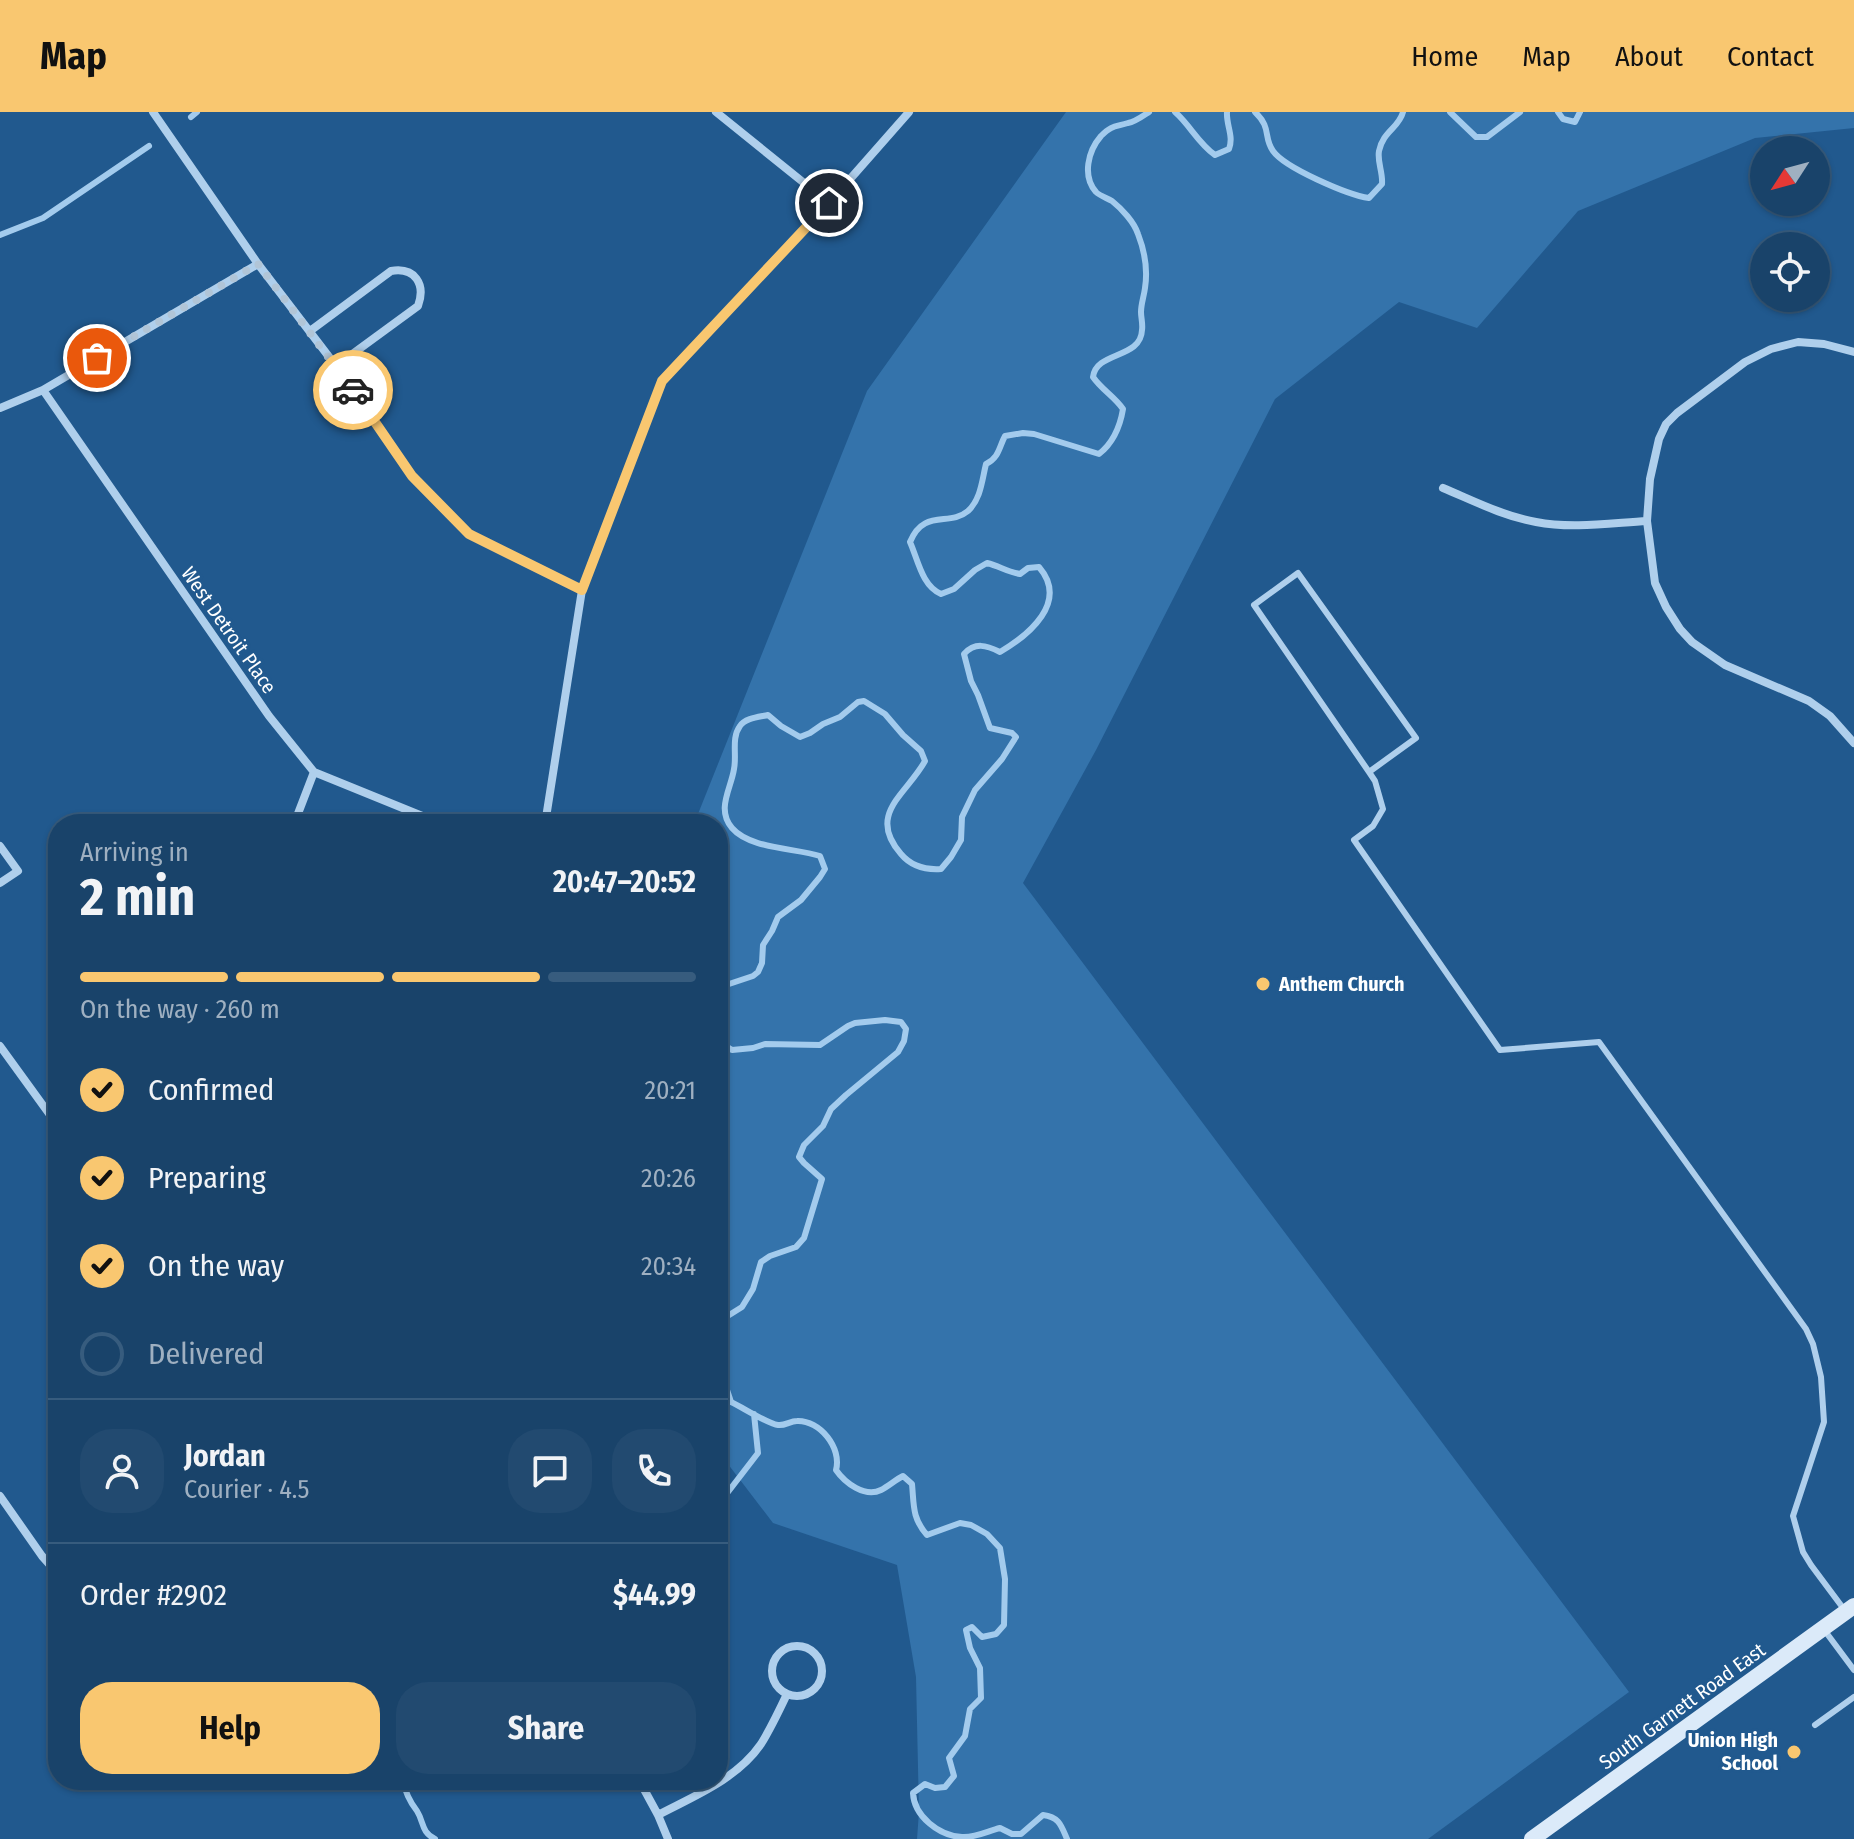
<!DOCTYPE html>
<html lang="en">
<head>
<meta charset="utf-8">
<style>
	body { margin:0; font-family:"Fira Sans Condensed",sans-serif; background:#224a70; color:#f1f3f6; height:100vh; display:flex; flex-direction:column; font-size:30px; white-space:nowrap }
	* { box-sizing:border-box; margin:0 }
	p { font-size:26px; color:#9fb0c1 }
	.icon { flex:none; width:44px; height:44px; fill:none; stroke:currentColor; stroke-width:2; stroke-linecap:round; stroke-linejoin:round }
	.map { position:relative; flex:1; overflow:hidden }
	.side { position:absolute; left:48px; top:702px; width:680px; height:976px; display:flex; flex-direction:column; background:#19436a; border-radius:32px; box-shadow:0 2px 6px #0004,0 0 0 2px #375c7e }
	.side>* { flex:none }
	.needle { width:52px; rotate:234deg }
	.controls { position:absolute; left:1750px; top:24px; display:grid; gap:16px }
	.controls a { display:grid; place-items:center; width:80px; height:80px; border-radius:50%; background:#19436a; box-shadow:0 2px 6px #0004,0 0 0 2px #375c7e; font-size:40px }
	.pin { position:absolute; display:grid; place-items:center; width:68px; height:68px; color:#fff; margin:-34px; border:4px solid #fff; border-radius:50%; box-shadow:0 2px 8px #0007 }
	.courier { position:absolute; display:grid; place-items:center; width:80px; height:80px; margin:-40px; border:6px solid #f9c770; border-radius:50%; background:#fff; color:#222; box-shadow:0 2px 10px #0007 }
	.overview em { font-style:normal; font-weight:700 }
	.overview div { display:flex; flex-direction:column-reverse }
	.overview { display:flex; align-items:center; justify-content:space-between; height:136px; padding:0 32px }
	h1 { font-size:52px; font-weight:700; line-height:60px }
	.bar { display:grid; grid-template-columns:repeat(4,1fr); gap:12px 8px; align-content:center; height:96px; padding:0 32px }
	.bar i { height:10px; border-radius:6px; background:#375c7e }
	.bar .current { background:#f9c770 }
	.bar p { grid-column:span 4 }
	.line { display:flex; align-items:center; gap:20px; padding:0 32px; border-top:2px solid #375c7e }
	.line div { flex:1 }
	.round { display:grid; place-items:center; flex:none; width:84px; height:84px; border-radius:32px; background:#224a70 }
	ol { padding:0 32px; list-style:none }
	li { display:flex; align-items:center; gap:24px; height:88px }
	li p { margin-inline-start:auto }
	li .icon { padding:8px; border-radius:50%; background:#f9c770; color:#111; stroke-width:4 }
	li:last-child { color:#9fb0c1 }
	li i { width:44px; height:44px; border:4px solid #375c7e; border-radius:50% }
	.cta { display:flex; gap:16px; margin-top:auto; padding:16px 32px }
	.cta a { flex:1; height:92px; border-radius:32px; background:#f9c770; color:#111; font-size:32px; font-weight:700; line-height:92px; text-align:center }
	.cta a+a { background:#224a70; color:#f1f3f6 }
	header { display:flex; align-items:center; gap:48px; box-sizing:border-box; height:112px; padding:0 40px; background:#f9c770; color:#111 }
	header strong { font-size:38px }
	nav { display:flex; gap:44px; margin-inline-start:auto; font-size:28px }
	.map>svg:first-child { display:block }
	.green { fill:#3473ab }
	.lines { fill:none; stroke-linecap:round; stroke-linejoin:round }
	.stream { stroke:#a3cbed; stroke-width:6 }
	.lane { stroke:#afcfec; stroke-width:6 }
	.street { stroke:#afcfec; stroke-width:8 }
	.secondary { stroke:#dbeaf9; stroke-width:16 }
	.done { stroke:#b1c5d7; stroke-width:8; stroke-dasharray:0 14.4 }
	.route { stroke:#f9c770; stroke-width:10 }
	.poi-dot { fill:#f9c770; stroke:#21598e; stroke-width:3 }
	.labels { text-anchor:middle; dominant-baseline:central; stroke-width:6; stroke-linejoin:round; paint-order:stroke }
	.street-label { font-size:20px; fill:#fff; stroke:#21598e }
	.poi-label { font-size:20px; font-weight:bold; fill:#fff; stroke:#21598e; text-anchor:start }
</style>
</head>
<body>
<header>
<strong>Map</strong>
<nav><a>Home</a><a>Map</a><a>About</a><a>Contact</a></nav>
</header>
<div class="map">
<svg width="1854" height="1727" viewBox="0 0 1854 1727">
	<rect width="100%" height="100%" fill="#21598e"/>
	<path class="green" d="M1066,0H1854V16L1755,26L1578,99L1477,216L1399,190L1275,287L1096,638L1023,771L1629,1580L1428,1727H917L919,1700L916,1565L897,1453L773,1411L718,1339V712H694L867,279Z"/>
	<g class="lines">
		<path class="stream" d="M1175,0C1190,13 1198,31 1215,43L1229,37C1234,24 1226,13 1227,0
			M1255,0C1272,16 1263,25 1273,39C1285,56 1348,83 1369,86L1382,72C1383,60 1377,50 1379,39C1383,19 1399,16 1403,0
			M1450,0L1476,25H1487L1520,0
			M1558,0L1563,7L1575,10L1580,0
			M191,5L197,0
			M0,123L43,106L149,34
			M718,883L723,874L753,864L758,860L762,851L763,833L772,819L778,805L801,788L820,765L825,757L820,744C795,736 750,737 732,716C716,697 731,677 734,657C737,643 731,626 740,614C745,606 759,605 768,603L781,614L800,625L810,621L823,612L840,605L858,590L864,589L885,602L903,623L921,639L925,649C907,682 866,702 901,742C911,754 926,758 941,757L951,745L961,728L962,705L975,678L1002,647L1016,625L1012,621L990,616L978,583L971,569L964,542C975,530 986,533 1000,540C1029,523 1069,490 1039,455L1028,456L1020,462C1008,460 999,454 987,451L975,458L954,477L941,482C922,474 918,448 910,430C924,396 949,415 968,399C981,387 982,368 986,352C999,346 999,335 1005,324L1023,321L1034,322L1099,342C1113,331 1120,315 1123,297C1114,284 1102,278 1093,265C1096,239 1141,247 1142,218C1143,212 1141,206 1141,200C1141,192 1144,184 1145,176C1148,157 1145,140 1138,122C1134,110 1122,97 1112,89C1107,86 1100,84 1096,80C1082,64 1088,39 1101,24C1112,13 1115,15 1128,11C1135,10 1143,4 1149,0
			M718,929L732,938L753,936L765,932L820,933L848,914L855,911L885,908L901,910L906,917L904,929L898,940L846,983L831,997L823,1014L804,1033L799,1045L804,1051L822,1067L804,1126L796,1135L770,1144L761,1150L753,1177L742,1195L718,1210
			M718,1251L731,1290C742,1295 768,1312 778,1313C785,1314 790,1309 797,1309C820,1308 842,1336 836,1358C845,1371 865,1386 881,1378C889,1374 895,1368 903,1364L912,1372C914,1393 912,1406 927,1423L960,1411L971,1413L987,1422L1000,1436L1005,1467L1004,1513L996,1522L982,1525L972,1515L966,1518L970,1536L980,1556L981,1586L970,1597L965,1624L949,1646L954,1664L945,1675L935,1676L925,1672L913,1681C914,1704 939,1724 962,1725C975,1726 988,1719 1000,1716L1012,1722H1021L1043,1703C1059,1705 1061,1713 1067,1727
			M718,1393L758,1341L754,1302
			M403,1668C405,1680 410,1690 417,1699C424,1710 421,1720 435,1727"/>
		<path class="lane" d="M1369,660L1254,493L1298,461L1416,626L1369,660L1375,669L1383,697L1373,714L1354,728L1500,938L1599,930L1806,1217L1813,1232L1821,1265L1824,1310L1793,1404L1803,1440L1811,1453L1846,1500
			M1825,1519L1854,1558
			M1815,1613L1854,1585"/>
		<path class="street" d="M153,0L258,152L336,254L412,364L469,422L582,478
			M716,0L829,91
			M310,219L391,159C415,155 426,172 418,194L336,254
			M1854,240L1824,232L1798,230L1771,237L1745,250L1677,301L1666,312L1659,327L1650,367L1647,409L1655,471L1666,495L1680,517L1692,530L1725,553L1809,589L1830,604L1854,631
			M43,278L269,604L314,660L442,712
			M0,296L43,278L258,152
			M1443,376C1474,389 1503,404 1536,410C1572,417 1611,411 1647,409
			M294,712L314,660
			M545,712L582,478L662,269L829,91L909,0
			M0,734L18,759L0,771
			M0,934L58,1014
			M0,1384L42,1444L58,1462
			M772 1559a25 25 0 1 1 50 0a25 25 0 1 1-50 0Z
			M639,1668L658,1703L668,1727
			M658,1703C694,1684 737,1667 761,1632C771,1616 779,1599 787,1582"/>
		<path class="secondary" d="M1532,1727L1854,1494"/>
	</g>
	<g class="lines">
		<path class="done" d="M97,246L258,152L353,278"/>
		<path class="route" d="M353,278L412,364L469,422L582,478L662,269L829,91"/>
	</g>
	<g class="poi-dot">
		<circle cx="1263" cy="872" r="8"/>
		<circle cx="1794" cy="1640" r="8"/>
	</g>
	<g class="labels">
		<g class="street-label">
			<text transform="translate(229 518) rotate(55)">West Detroit Place</text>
			<text transform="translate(1682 1594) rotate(-36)">South Garnett Road East</text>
		</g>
		<g class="poi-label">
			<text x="1279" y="872">Anthem Church</text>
			<text x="1778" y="1628" text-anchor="end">Union High<tspan x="1778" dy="23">School</tspan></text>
		</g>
	</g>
</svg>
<div class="controls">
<a><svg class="needle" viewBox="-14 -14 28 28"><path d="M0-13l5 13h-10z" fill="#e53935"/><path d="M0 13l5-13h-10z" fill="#9fb0c1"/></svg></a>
<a><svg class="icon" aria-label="locate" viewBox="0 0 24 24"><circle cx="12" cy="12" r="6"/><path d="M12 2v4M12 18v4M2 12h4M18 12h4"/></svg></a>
</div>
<div class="pin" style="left:97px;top:246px;background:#ea580c"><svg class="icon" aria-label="bag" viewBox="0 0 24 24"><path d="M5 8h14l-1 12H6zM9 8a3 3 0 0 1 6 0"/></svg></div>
<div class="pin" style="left:829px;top:91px;background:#1f2937"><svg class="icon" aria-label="home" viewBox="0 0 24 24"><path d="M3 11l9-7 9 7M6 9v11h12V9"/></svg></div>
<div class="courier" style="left:353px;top:278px"><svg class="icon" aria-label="car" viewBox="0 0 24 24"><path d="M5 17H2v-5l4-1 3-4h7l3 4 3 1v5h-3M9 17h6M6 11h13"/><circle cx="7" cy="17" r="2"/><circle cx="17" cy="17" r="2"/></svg></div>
<section class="side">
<div class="overview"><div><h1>2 min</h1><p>Arriving in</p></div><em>20:47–20:52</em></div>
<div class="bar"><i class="current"></i><i class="current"></i><i class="current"></i><i></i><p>On the way · 260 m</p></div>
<ol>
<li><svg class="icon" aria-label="check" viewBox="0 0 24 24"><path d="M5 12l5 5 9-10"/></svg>Confirmed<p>20:21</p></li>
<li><svg class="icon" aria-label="check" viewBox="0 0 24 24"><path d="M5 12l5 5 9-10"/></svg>Preparing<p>20:26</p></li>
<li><svg class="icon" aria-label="check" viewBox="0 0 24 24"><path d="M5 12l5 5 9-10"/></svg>On the way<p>20:34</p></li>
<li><i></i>Delivered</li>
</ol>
<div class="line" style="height:144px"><a class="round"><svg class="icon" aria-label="person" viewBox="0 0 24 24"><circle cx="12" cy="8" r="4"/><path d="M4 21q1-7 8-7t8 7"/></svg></a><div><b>Jordan</b><p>Courier · 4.5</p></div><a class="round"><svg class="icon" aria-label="chat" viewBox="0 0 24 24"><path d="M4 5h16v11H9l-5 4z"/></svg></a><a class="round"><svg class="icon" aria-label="phone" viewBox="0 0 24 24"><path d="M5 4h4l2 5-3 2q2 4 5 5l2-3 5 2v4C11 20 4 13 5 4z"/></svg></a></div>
<div class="line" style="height:104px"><div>Order #2902</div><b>$44.99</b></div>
<div class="cta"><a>Help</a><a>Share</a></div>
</section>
</div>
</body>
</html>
